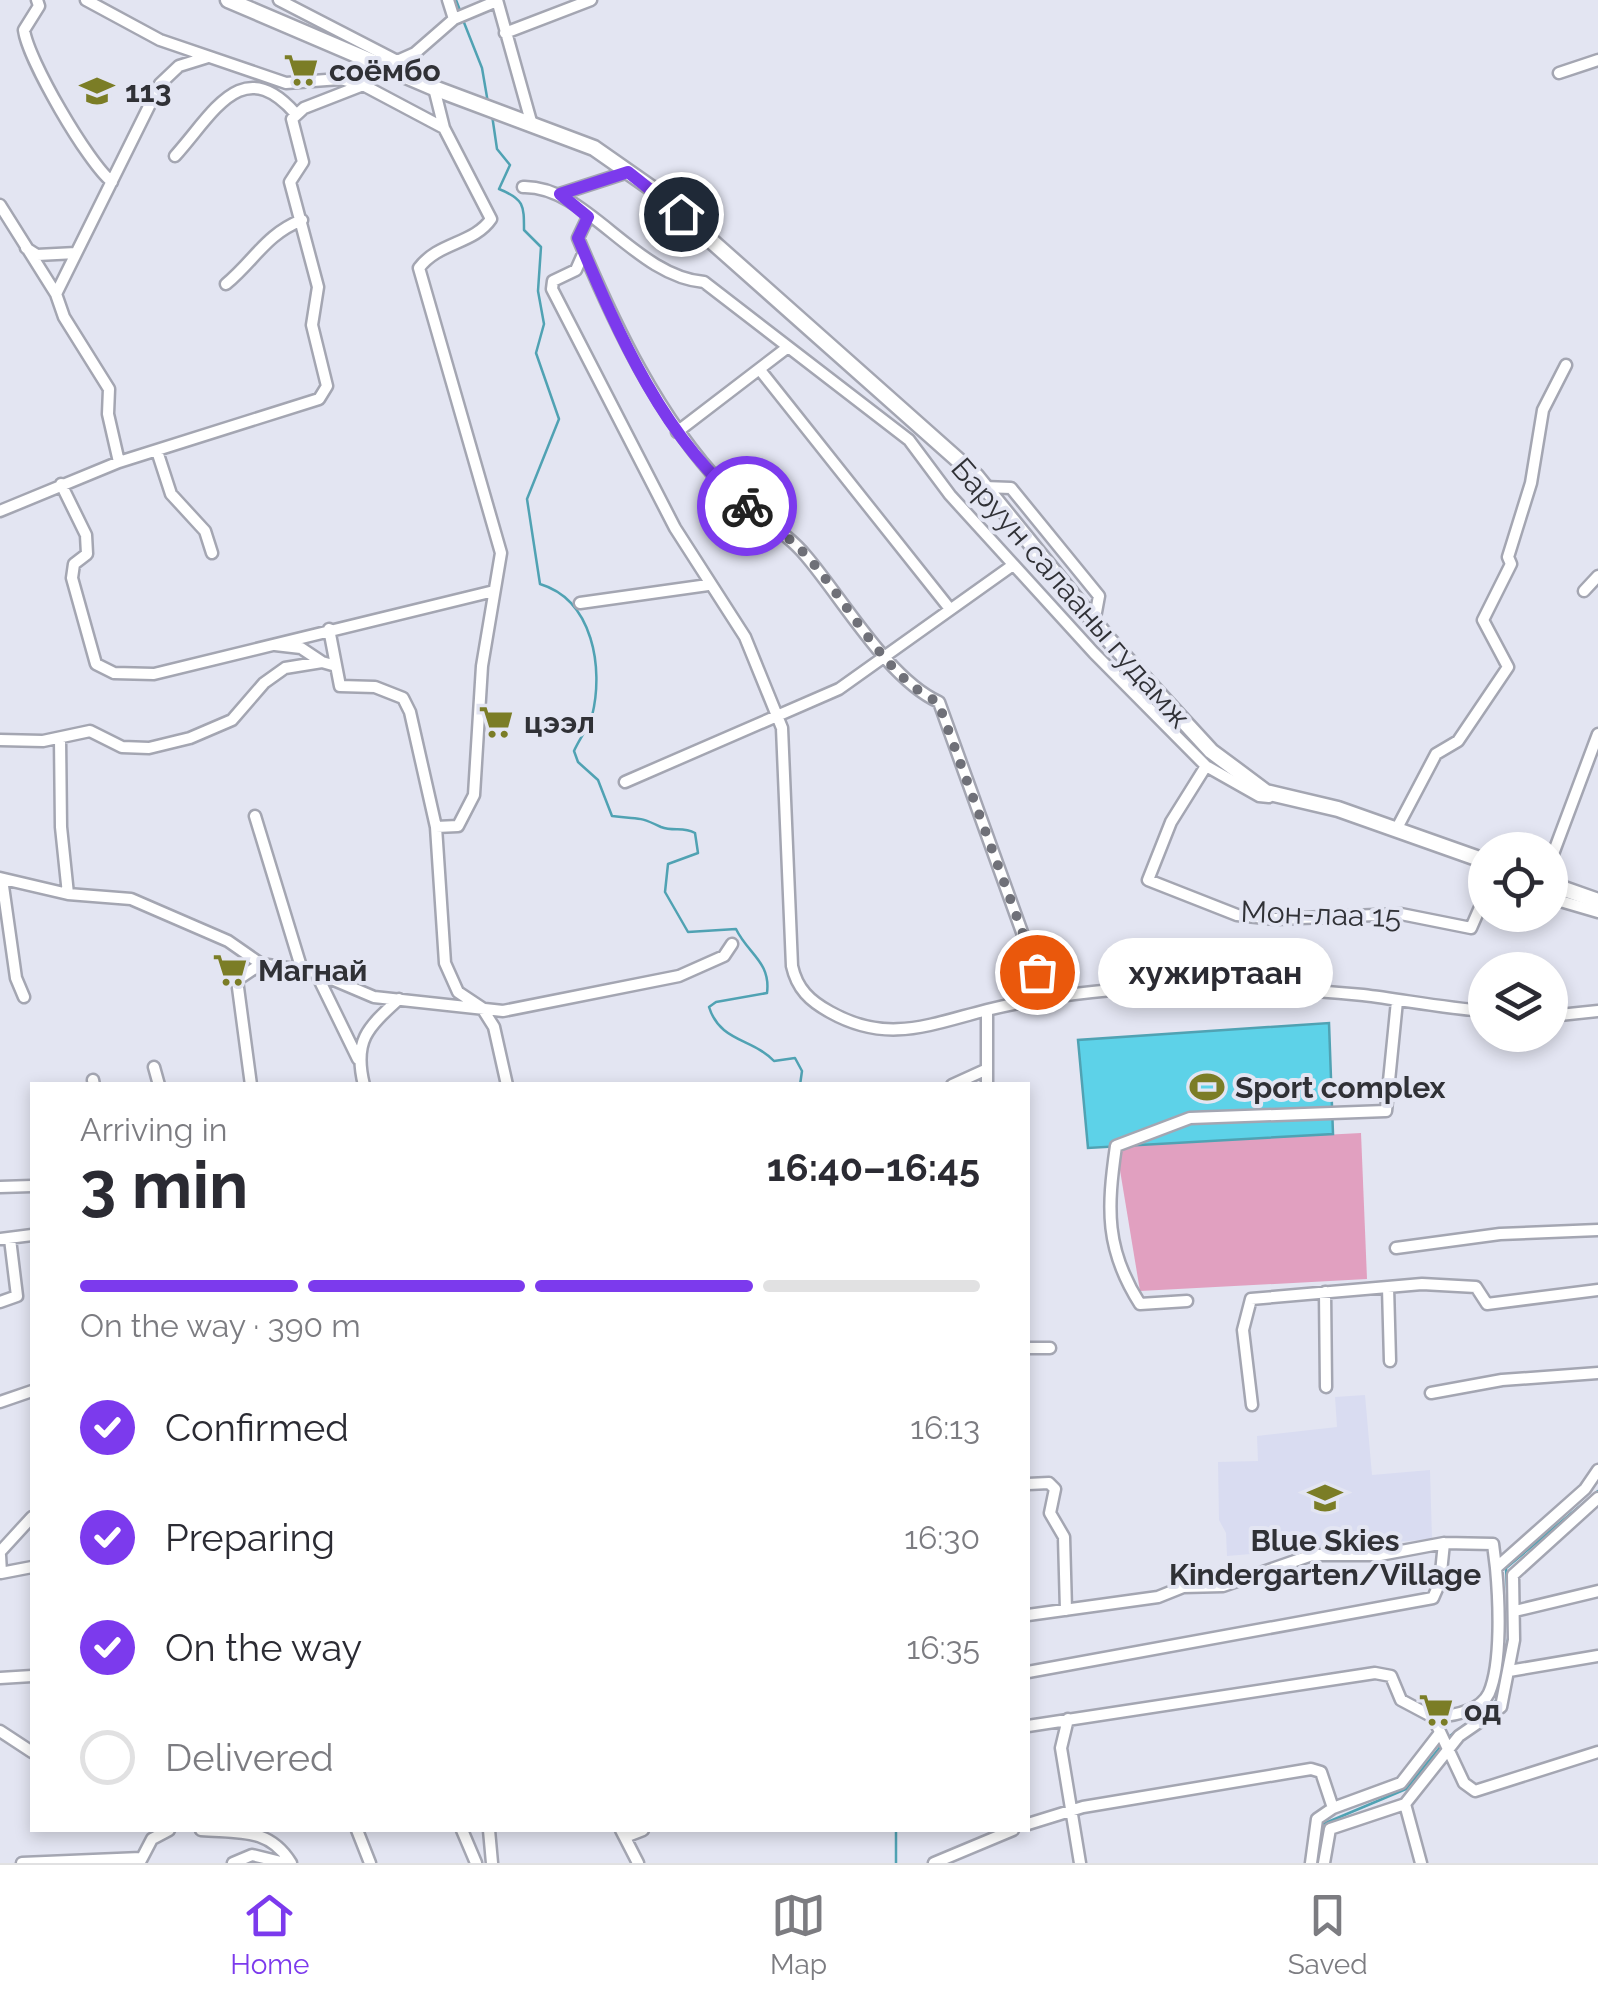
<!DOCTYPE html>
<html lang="en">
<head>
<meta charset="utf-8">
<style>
	body { margin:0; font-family:Raleway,sans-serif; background:#f7f7f7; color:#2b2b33; height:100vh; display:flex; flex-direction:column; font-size:38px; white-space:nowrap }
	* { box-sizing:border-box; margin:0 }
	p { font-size:32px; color:#7c7c81 }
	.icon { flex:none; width:55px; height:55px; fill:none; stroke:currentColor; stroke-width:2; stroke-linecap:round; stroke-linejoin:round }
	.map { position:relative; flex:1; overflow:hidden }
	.sheet { position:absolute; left:30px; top:1082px; width:1000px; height:750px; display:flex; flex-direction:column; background:#fff; border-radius:0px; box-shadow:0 5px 15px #0003 }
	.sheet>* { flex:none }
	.controls { position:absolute; left:1468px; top:832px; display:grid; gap:20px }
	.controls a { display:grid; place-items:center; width:100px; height:100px; border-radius:50%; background:#fff; box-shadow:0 5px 15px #0003; font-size:50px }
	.pin { position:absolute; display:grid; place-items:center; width:85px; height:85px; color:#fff; margin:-42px; border:5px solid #fff; border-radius:50%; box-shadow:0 2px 10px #0007 }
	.courier { position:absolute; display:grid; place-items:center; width:100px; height:100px; margin:-50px; border:8px solid #7c3aed; border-radius:50%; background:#fff; color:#222; box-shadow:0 2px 12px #0007 }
	.bubble { position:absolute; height:70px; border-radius:35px; background:#fff; box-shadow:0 5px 15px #0003; font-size:32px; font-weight:700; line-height:70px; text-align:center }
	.summary em { font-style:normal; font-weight:700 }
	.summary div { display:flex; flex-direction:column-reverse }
	.summary { display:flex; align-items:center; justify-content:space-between; height:170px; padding:0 50px }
	h1 { font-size:65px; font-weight:700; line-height:75px }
	.bar { display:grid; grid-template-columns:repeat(4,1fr); gap:15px 10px; align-content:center; height:120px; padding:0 50px }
	.bar i { height:12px; border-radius:8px; background:#e1e1e2 }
	.bar .active { background:#7c3aed }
	.bar p { grid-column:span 4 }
	ol { padding:0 50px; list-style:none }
	li { display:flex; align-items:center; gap:30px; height:110px }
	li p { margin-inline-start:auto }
	li .icon { padding:10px; border-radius:50%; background:#7c3aed; color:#fff; stroke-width:4 }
	li:last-child { color:#7c7c81 }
	li i { width:55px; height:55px; border:5px solid #e1e1e2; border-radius:50% }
	.tab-bar { display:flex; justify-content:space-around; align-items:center; height:140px; border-top:2px solid #e1e1e2; background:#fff; font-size:28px; color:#7c7c81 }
	.tab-bar a { display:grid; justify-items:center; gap:5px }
	.tab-bar .active { color:#7c3aed }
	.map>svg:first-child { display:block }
	.built { fill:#d9dcf1 }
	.green { fill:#e1a0c0 }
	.water { fill:#5dd2e8; stroke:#50a2b3; stroke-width:2.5 }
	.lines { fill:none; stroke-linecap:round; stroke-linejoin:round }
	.stream { stroke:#50a2b3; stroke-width:2.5 }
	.minor-casing { stroke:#a4a6b2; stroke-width:15 }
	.secondary-casing { stroke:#a4a6b2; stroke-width:19 }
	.minor { stroke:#fff; stroke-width:10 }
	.secondary { stroke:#fff; stroke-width:14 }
	.done { stroke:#6f7078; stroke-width:10; stroke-dasharray:0 18 }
	.route { stroke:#7c3aed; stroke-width:12 }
	.labels { text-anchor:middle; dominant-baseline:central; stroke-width:8; stroke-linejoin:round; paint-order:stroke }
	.poi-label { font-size:30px; font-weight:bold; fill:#303136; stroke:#e3e5f2; text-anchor:start }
	.street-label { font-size:30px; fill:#303136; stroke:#e3e5f2 }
</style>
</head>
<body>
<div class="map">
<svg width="1598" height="1863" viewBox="0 0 1598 1863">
	<rect width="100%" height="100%" fill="#e3e5f2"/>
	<path class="built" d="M1365,1395L1372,1475L1430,1470L1432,1539L1227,1556L1226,1533L1219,1520L1218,1462L1258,1461L1257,1436L1337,1427L1335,1397Z"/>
	<path class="green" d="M1361,1133L1367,1279L1140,1291L1116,1146Z"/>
	<path class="water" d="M1329,1023L1333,1134L1088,1148L1078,1040Z"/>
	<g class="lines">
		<path class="stream" d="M456,0L461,13
			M463,20L482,68L488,103
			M492,115L497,149L510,165L499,189C524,199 524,205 524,230L541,247L538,291L544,324L536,353L559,419L527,499L540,584C593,600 604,668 592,716C589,727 579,739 574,751L578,762L598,780L612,816C641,820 636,815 661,827C674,832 683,826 695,833L698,853L668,864L665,892L688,932L736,929C748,954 771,962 767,993L716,1002L709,1007C720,1042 752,1038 774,1061L795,1058L802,1071L800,1085
			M1509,1626L1506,1568L1598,1491
			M1446,1739L1496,1701L1509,1634
			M896,1830V1863
			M1317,1863L1323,1824L1406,1789L1441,1746"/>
		<g class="minor-casing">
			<path id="minor" d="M37,0L39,6L24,30C28,60 88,163 112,182
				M86,0L160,40L286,83L340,79L363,85L444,128
				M279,0L397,61L415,53L454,19L497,1
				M448,0L454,19
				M497,0L532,125
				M505,33L591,0
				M1559,73L1598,60
				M434,88L444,128L491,219C474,244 438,242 419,268L501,553L482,666L474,795L458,826L436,827L445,963L458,992L482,1008L494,1027L507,1085
				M175,156C213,114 242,53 295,113
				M523,187C586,185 634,276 704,282L909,440L950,495L1094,653L1206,766L1259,796L1269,797
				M560,194L628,172
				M0,205L56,294
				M588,217L578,238C615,326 658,417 724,487C748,513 783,528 806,556C842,598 888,679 939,702L1045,996
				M26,248L37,255L76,253
				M584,252L576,270L553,281L552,289L675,528L745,637L782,728L792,966C797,989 810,1001 830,1012C887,1044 928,1025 987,1010
				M226,284C254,261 266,234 302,220
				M760,370L950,609
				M677,432L788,347
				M157,451L171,494L205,531L212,553
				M119,462L108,414L109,389L64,317L56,294L160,84L179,66L208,57
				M61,484L86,535L87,554L74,564L72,578L96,664L114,673L154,674L494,591
				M984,487L1011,488L1099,596L1094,623
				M0,511L119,462L319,399L327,386L312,325L318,287L290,182L303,162L292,119L304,108L363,85
				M1584,591L1598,576
				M580,603L708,585
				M329,629L340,686L375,687L403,698L410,712L436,827
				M275,645L301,648L322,662
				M60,738L61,827L68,894
				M0,740L43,741L90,731L122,747L149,748L190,738L232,720L264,683L285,668L322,662L336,666
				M1206,766L1171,822L1148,880L1237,915L1275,919L1401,914L1471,928L1485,896
				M625,782L839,689L1013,565
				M255,816L302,970
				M1396,830L1436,754L1458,741L1508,667L1483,620L1511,564L1508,557L1531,483L1543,410L1566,365
				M1550,862L1598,734
				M0,878L68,894L131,899L228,941L261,964L315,972L374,997L503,1011L679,976L724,956L732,944
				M2,879L16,978L24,997
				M1550,898L1598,912
				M316,973L358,1059
				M1550,1016L1598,1011
				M154,1067L159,1085
				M93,1080L94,1085
				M251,1085L237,980L261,964
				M364,1085C353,1041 367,1028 399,999
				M952,1085L985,1070
				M987,1085V1010C1110,980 1237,983 1363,995C1404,1000 1444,1008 1485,1011
				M0,1187L32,1186
				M0,1239L32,1235
				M1396,1248L1500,1234L1598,1230
				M1388,1287L1390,1361
				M1325,1292L1326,1387
				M1187,1301L1140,1304C1105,1249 1107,1209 1116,1146L1190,1118L1386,1111L1397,1001
				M0,1302L17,1296L10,1239
				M1028,1348H1050
				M1431,1393L1502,1380L1598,1373
				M0,1402L32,1391
				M1252,1405L1243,1330L1251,1299L1422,1284L1476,1287L1487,1304L1598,1290
				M1028,1484L1049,1483L1055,1489L1050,1513L1064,1537L1066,1610
				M0,1552L32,1517
				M0,1555L1,1573L32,1567
				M1515,1611L1598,1591
				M1028,1615L1158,1597L1183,1587L1223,1586L1312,1555H1380L1444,1543L1493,1544L1496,1568L1585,1489L1598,1470
				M1509,1671L1598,1656
				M1028,1672L1433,1598L1440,1582L1444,1543
				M0,1678L32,1676
				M1433,1717C1451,1716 1480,1712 1489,1693C1502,1663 1499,1600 1496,1568
				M1068,1719L1061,1748L1080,1863
				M1028,1726L1375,1673L1391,1676L1401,1700L1433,1717L1464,1783L1475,1791L1598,1752
				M0,1731L32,1752
				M1405,1804L1421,1863
				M1028,1824L1083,1807L1311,1769L1321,1772L1333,1808L1401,1783L1439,1734
				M201,1830C238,1833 269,1827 291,1863
				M357,1830L370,1863
				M462,1830L476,1863
				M489,1830L492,1863
				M621,1830L638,1863
				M625,1837L643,1830
				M141,1860L152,1839L169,1830
				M22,1863L141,1858
				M233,1863L252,1855L285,1863
				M934,1863L1013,1830
				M1311,1863L1317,1819L1333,1808
				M1324,1863L1330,1829L1405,1804L1459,1736L1501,1707L1514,1640L1513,1575L1598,1498"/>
		</g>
		<g class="secondary-casing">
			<path id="secondary" d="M228,0L434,88L594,148L654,190L976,476L1109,640L1211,751L1266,792L1338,809L1485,861
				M1550,884L1598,901"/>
		</g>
		<use href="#minor" class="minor"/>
		<use href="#secondary" class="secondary"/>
	</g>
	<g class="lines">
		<path class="done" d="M747,506C766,520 785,534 802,551C844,594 883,677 938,702L1037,972"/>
		<path class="route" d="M681,214L628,172L560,194L588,217L578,238C617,331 665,443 747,506"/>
	</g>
	<defs>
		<g id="supermarket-bare" transform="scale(2.7)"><path d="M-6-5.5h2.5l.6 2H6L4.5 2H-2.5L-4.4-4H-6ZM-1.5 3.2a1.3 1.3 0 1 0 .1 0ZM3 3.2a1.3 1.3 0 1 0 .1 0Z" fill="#7b7d26" stroke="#e3e5f2" stroke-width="2.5" paint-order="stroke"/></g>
		<g id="school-bare" transform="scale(2.7)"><path d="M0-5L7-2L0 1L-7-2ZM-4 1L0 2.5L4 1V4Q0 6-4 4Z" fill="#7b7d26" stroke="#e3e5f2" stroke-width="2.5" paint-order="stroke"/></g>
		<g id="stadium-bare" transform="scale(2.7)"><path d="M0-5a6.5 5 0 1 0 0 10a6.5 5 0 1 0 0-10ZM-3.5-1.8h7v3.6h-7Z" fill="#7b7d26" stroke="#e3e5f2" stroke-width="2.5" paint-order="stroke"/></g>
	</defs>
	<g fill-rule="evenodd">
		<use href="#supermarket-bare" x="301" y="70"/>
		<use href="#school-bare" x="97" y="91"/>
		<use href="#supermarket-bare" x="496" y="722"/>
		<use href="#supermarket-bare" x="230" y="970"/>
		<use href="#stadium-bare" x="1207" y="1087"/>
		<use href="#school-bare" x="1325" y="1498"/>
		<use href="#supermarket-bare" x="1436" y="1710"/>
	</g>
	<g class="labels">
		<g class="poi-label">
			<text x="329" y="70">соёмбо</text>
			<text x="125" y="91">113</text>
			<text x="524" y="722">цээл</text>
			<text x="258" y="970">Магнай</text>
			<text x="1235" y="1087">Sport complex</text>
			<text x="1325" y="1540" text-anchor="middle">Blue Skies<tspan x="1325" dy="34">Kindergarten/Village</tspan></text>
			<text x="1464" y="1710">од</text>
		</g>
		<g class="street-label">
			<text transform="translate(1071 593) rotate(49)">Баруун салааны гудамж</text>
			<text transform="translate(1321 914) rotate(2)">Мон-лаа 15</text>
		</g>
	</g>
</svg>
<div class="controls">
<a><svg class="icon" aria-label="locate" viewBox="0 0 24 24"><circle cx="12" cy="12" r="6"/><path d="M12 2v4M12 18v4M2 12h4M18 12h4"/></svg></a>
<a><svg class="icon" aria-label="layers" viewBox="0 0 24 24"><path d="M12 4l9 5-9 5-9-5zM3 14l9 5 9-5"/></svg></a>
</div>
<div class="pin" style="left:1037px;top:972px;background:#ea580c"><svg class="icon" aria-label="bag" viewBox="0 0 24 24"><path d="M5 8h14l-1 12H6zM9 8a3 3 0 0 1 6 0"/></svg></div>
<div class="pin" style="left:681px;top:214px;background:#1f2937"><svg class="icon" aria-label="home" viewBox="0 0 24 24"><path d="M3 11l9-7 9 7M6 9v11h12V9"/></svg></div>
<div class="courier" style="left:747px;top:506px"><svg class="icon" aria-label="bike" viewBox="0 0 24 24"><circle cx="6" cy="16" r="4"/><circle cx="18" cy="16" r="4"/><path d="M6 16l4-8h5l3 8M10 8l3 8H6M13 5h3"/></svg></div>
<div class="bubble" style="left:1098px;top:938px;width:235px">хужиртаан</div>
<section class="sheet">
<div class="summary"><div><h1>3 min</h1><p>Arriving in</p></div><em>16:40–16:45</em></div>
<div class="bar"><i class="active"></i><i class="active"></i><i class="active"></i><i></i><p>On the way · 390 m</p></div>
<ol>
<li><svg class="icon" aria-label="check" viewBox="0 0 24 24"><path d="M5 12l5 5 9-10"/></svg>Confirmed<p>16:13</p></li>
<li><svg class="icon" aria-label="check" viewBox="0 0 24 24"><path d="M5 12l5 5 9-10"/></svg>Preparing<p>16:30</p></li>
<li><svg class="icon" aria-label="check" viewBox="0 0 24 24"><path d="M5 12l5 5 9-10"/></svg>On the way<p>16:35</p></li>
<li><i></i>Delivered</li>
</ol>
</section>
</div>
<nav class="tab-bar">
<a class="active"><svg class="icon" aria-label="home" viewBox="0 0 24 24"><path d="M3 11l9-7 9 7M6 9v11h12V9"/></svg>Home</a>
<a><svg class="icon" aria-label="map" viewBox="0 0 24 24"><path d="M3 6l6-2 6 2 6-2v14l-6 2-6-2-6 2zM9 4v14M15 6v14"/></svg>Map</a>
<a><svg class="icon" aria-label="saved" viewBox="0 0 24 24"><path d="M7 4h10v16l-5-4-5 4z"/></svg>Saved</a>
</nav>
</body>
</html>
